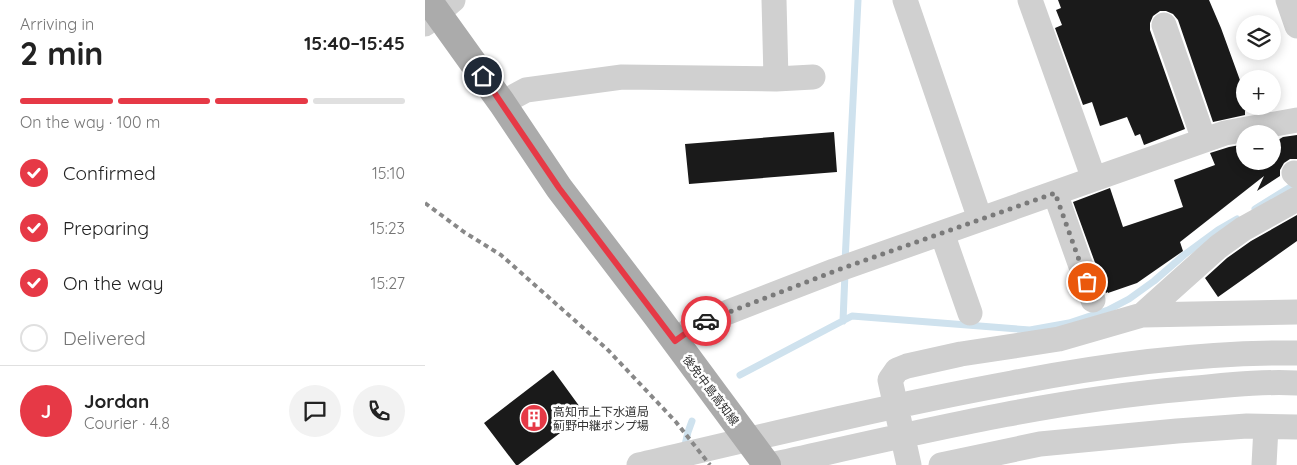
<!DOCTYPE html>
<html lang="en">
<head>
<meta charset="utf-8">
<style>
	body { margin:0; font-family:Quicksand,"Noto Sans JP",sans-serif; background:#f2f2f2; color:#222; height:100vh; display:flex; flex-direction:column; font-size:19px; white-space:nowrap }
	* { box-sizing:border-box; margin:0 }
	p { font-size:16px; color:#767676 }
	.icon { flex:none; width:28px; height:28px; fill:none; stroke:currentColor; stroke-width:2; stroke-linecap:round; stroke-linejoin:round }
	.map { position:relative; flex:1; overflow:hidden }
	.sheet { display:flex; flex-direction:column; background:#fff; width:425px }
	.sheet>* { flex:none }
	.tools { position:absolute; left:811px; top:15px; display:grid; gap:10px }
	.tools a { display:grid; place-items:center; width:45px; height:45px; border-radius:50%; background:#fff; box-shadow:0 2px 12px #0003; font-size:25px }
	.pin { position:absolute; display:grid; place-items:center; width:42px; height:42px; color:#fff; margin:-21px; border:2px solid #fff; border-radius:50%; box-shadow:0 1px 5px #0007 }
	.courier { position:absolute; display:grid; place-items:center; width:50px; height:50px; margin:-25px; border:4px solid #e63946; border-radius:50%; background:#fff; color:#222; box-shadow:0 1px 6px #0007 }
	.head em { font-style:normal; font-weight:700 }
	.head div { display:flex; flex-direction:column-reverse }
	.head { display:flex; align-items:center; justify-content:space-between; height:85px; padding:0 20px }
	h1 { font-size:32px; font-weight:700; line-height:38px }
	.bar { display:grid; grid-template-columns:repeat(4,1fr); gap:8px 5px; align-content:center; height:60px; padding:0 20px }
	.bar i { height:6px; border-radius:4px; background:#e0e0e0 }
	.bar .active { background:#e63946 }
	.bar p { grid-column:span 4 }
	.line { display:flex; align-items:center; gap:12px; padding:0 20px; border-top:1px solid #e0e0e0 }
	.line div { flex:1 }
	.round { display:grid; place-items:center; flex:none; width:52px; height:52px; border-radius:26px; background:#f2f2f2 }
	ol { padding:0 20px; list-style:none }
	li { display:flex; align-items:center; gap:15px; height:55px }
	li p { margin-inline-start:auto }
	li .icon { padding:5px; border-radius:50%; background:#e63946; color:#fff; stroke-width:4 }
	li:last-child { color:#767676 }
	li i { width:28px; height:28px; border:2px solid #e0e0e0; border-radius:50% }
	main { display:flex; flex:1; min-height:0 }
	.map>svg:first-child { display:block }
	.lines { fill:none; stroke-linecap:round; stroke-linejoin:round }
	.stream { stroke:#cfe2ee; stroke-width:7 }
	.building { fill:#1a1a1a }
	.minor { stroke:#d0d0d0; stroke-width:25 }
	.major { stroke:#ababab; stroke-width:28 }
	.rail { stroke:#888; stroke-width:4; stroke-dasharray:5 4; stroke-linecap:butt }
	.done { stroke:#7a7a7a; stroke-width:5; stroke-dasharray:0 9 }
	.route { stroke:#e63946; stroke-width:6 }
	.labels { text-anchor:middle; dominant-baseline:central; stroke-width:5; stroke-linejoin:round; paint-order:stroke }
	.street-label { font-size:12px; fill:#333; stroke:#fff }
	.poi-label { font-size:12px; fill:#333; stroke:#fff; text-anchor:start }
</style>
</head>
<body>
<main>
<section class="sheet">
<div class="head"><div><h1>2 min</h1><p>Arriving in</p></div><em>15:40–15:45</em></div>
<div class="bar"><i class="active"></i><i class="active"></i><i class="active"></i><i></i><p>On the way · 100 m</p></div>
<ol>
<li><svg class="icon" aria-label="check" viewBox="0 0 24 24"><path d="M5 12l5 5 9-10"/></svg>Confirmed<p>15:10</p></li>
<li><svg class="icon" aria-label="check" viewBox="0 0 24 24"><path d="M5 12l5 5 9-10"/></svg>Preparing<p>15:23</p></li>
<li><svg class="icon" aria-label="check" viewBox="0 0 24 24"><path d="M5 12l5 5 9-10"/></svg>On the way<p>15:27</p></li>
<li><i></i>Delivered</li>
</ol>
<div class="line" style="height:90px"><b class="round" style="background:#e63946;color:#fff">J</b><div><b>Jordan</b><p>Courier · 4.8</p></div><a class="round"><svg class="icon" aria-label="chat" viewBox="0 0 24 24"><path d="M4 5h16v11H9l-5 4z"/></svg></a><a class="round"><svg class="icon" aria-label="phone" viewBox="0 0 24 24"><path d="M5 4h4l2 5-3 2q2 4 5 5l2-3 5 2v4C11 20 4 13 5 4z"/></svg></a></div>
</section>
<div class="map">
<svg width="872" height="465" viewBox="0 0 872 465">
	<rect width="100%" height="100%" fill="#fff"/>
	<g class="lines">
		<path class="stream" d="M830,209L872,183
			M420,262L433,0
			M418,321L420,273
			M315,375L427,316L605,330L644,323L683,310L704,299L729,281L759,255L793,230L812,219
			M259,449L263,432L267,421"/>
	</g>
	<path class="building" d="M633,0H784L796,28L820,94V106H822L824,110L820,111V115L788,122L753,20L748,14L741,11H735L728,16L725,23V30L760,129L719,145L715,134L710,136L702,117L675,126L667,102L658,105L630,28L637,25L631,10L636,8Z
		M409,132L412,172L264,184L260,144Z
		M872,135V159H865L859,163L855,170V176L832,191L839,176L755,242L758,251L712,283L683,293V292L681,293L648,202L685,188L698,227L758,207L749,180L790,165L785,153L804,147L820,144V161H848V143L858,137Z
		M872,215V241L793,297L780,278L802,258L826,241Z
		M128,370L160,414L93,465H91L59,423Z"/>
	<g class="lines">
		<path class="minor" d="M349,0L351,79
			M480,0L555,219
			M605,0L669,179
			M863,0L872,26
			M0,24L28,0
			M739,25L779,140
			M77,103L101,90L197,77L351,79L388,77
			M869,173L872,176
			M630,193L668,300
			M517,233L545,313
			M717,315L872,312
			M249,341L275,323L409,271L669,179L800,133L872,120
			M214,465C338,436 462,406 587,383C680,365 776,352 872,353
			M346,465C482,435 619,401 759,389C796,386 834,381 872,383
			M484,465L465,380L472,370L482,366L536,354L634,339L717,315L793,247L818,229L872,199
			M516,465L615,444L752,431L822,426L872,427
			M839,465L841,427"/>
		<path class="major" d="M3,0L77,103L134,188L231,315L342,465"/>
		<path class="rail" d="M0,203L39,232L76,255L182,349L251,422L285,465"/>
	</g>
	<g class="lines">
		<path class="done" d="M281,321L410,271L630,193L662,282"/>
		<path class="route" d="M58,76L134,188L250,341L275,323L281,321"/>
	</g>
	<defs>
		<g id="building-disc" transform="scale(1.4375)"><circle r="9.5" fill="#e63946" stroke="#fff"/><path d="M-4-6H4V6H1V3H-1V6H-4ZM-2.5-4.3h1.7v1.8h-1.7ZM.8-4.3h1.7v1.8H.8ZM-2.5-1h1.7V.8h-1.7ZM.8-1h1.7V.8H.8Z" fill="#fff"/></g>
	</defs>
	<g fill-rule="evenodd">
		<use href="#building-disc" x="109" y="418"/>
	</g>
	<g class="labels">
		<g class="street-label">
			<text transform="translate(286 390) rotate(53)">後免中島高知線</text>
		</g>
		<g class="poi-label">
			<text x="128" y="411">高知市上下水道局<tspan x="128" dy="14">薊野中継ポンプ場</tspan></text>
		</g>
	</g>
</svg>
<div class="tools">
<a><svg class="icon" aria-label="layers" viewBox="0 0 24 24"><path d="M12 4l9 5-9 5-9-5zM3 14l9 5 9-5"/></svg></a>
<a>+</a>
<a>−</a>
</div>
<div class="pin" style="left:662px;top:282px;background:#ea580c"><svg class="icon" aria-label="bag" viewBox="0 0 24 24"><path d="M5 8h14l-1 12H6zM9 8a3 3 0 0 1 6 0"/></svg></div>
<div class="pin" style="left:58px;top:76px;background:#1f2937"><svg class="icon" aria-label="home" viewBox="0 0 24 24"><path d="M3 11l9-7 9 7M6 9v11h12V9"/></svg></div>
<div class="courier" style="left:281px;top:321px"><svg class="icon" aria-label="car" viewBox="0 0 24 24"><path d="M5 17H2v-5l4-1 3-4h7l3 4 3 1v5h-3M9 17h6M6 11h13"/><circle cx="7" cy="17" r="2"/><circle cx="17" cy="17" r="2"/></svg></div>
</div>
</main>
</body>
</html>
